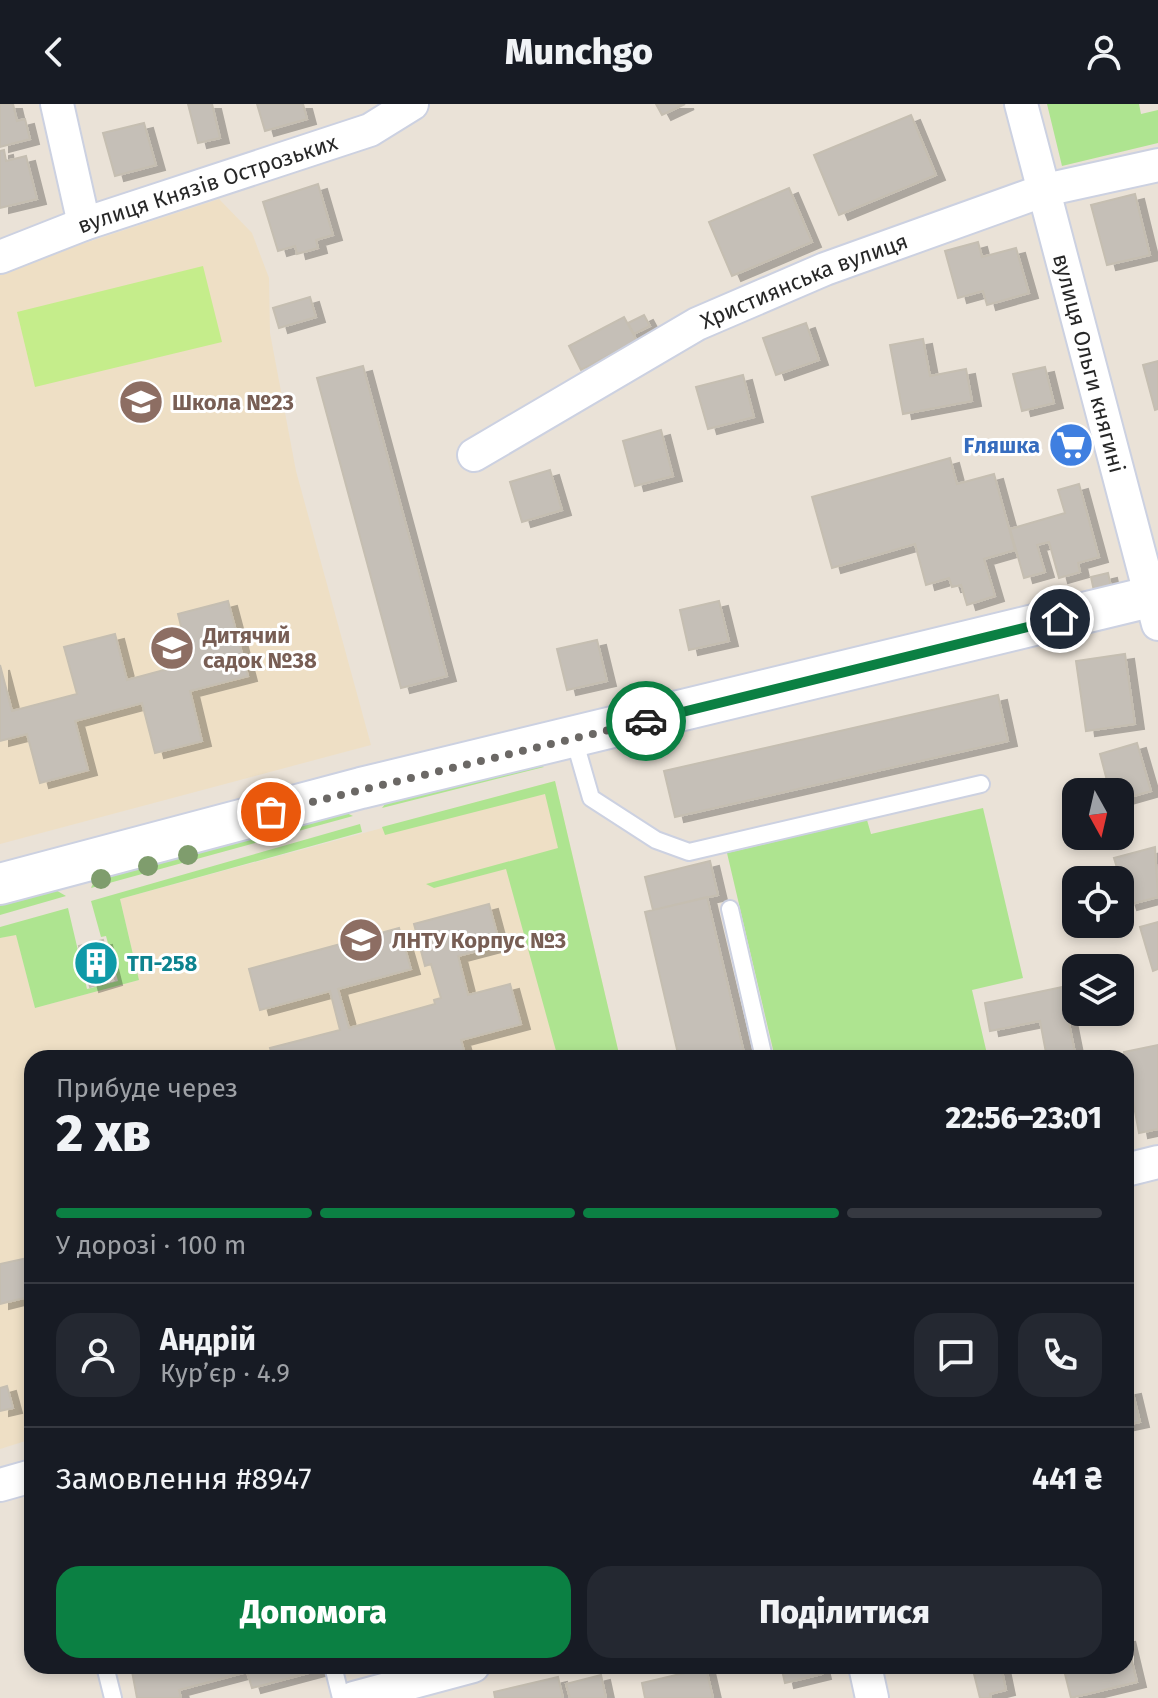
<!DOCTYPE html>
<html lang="uk">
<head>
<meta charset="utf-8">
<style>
	body { margin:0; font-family:"Fira Sans",sans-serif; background:#242831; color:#f1f3f6; height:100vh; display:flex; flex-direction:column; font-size:30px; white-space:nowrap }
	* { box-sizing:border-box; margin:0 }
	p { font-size:26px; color:#9ea1a6 }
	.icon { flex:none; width:44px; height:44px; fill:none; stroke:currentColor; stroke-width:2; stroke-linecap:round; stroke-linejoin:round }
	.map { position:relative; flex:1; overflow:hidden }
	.drawer { position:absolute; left:24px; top:946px; width:1110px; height:624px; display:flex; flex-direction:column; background:#171b24; border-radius:24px; box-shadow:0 4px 12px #0003 }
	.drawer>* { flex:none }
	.needle { width:52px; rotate:172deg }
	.buttons { position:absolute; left:1062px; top:674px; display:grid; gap:16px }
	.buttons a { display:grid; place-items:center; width:72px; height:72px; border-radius:16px; background:#171b24; box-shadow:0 4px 12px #0003; font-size:40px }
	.pin { position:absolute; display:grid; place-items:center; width:68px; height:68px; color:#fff; margin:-34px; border:4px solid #fff; border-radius:50%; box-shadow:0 2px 8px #0007 }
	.courier { position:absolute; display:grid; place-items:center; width:80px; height:80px; margin:-40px; border:6px solid #0b8043; border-radius:50%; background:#fff; color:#222; box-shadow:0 2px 10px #0007 }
	.head em { font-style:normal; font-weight:800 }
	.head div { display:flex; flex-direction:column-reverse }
	.head { display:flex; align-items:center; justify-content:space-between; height:136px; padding:0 32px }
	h1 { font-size:52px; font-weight:800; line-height:60px }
	.bar { display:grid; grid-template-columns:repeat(4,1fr); gap:12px 8px; align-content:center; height:96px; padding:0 32px }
	.bar i { height:10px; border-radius:6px; background:#363941 }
	.bar .on { background:#0b8043 }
	.bar p { grid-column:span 4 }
	.line { display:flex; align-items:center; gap:20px; padding:0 32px; border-top:2px solid #363941 }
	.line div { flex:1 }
	.round { display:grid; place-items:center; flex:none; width:84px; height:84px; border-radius:24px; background:#242831 }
	.cta { display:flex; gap:16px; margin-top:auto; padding:16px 32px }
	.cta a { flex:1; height:92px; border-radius:24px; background:#0b8043; color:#fff; font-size:32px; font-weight:800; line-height:92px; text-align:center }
	.cta a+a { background:#242831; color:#f1f3f6 }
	header { display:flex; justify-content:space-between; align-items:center; height:104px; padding:0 32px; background:#171b24; font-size:36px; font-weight:800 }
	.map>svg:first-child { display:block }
	.education { fill:#eedfc5 }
	.green { fill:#aee490 }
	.pitch { fill:#c5ed8b }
	.building { fill:#c5bfb7; stroke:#c5beb1; stroke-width:2; filter:url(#shadow) }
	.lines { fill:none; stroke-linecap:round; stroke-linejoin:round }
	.service-casing { stroke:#ccd1e1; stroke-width:20 }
	.minor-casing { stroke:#ccd1e1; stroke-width:36 }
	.tertiary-casing { stroke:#ccd1e1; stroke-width:44 }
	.service { stroke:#fff; stroke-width:16 }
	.minor { stroke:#fff; stroke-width:32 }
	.tertiary { stroke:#fff; stroke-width:40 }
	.tree { fill:#7f9d6d }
	.done { stroke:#6b6865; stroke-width:8; stroke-dasharray:0 14.4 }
	.route { stroke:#0b8043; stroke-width:10 }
	.labels { text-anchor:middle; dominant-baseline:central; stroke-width:6; stroke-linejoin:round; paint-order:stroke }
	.street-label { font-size:22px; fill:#272727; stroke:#fff }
	.education-label { font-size:22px; font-weight:bold; fill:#785e54; stroke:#fff; text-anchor:start }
	.shop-label { font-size:22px; font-weight:bold; fill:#366cbe; stroke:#fff; text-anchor:end }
	.culture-label { font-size:22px; font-weight:bold; fill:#0d838f; stroke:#fff; text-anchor:start }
</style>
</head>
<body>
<header><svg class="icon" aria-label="back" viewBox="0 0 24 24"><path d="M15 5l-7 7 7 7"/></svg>Munchgo<svg class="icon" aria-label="person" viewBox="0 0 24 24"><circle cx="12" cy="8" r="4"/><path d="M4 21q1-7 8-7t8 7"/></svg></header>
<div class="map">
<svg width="1158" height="1594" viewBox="0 0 1158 1594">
	<defs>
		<filter id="shadow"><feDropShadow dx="9" dy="5" stdDeviation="0" flood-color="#0004"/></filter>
	</defs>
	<rect width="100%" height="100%" fill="#eae2d7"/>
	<path class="education" d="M219,95L252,129L269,174L270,229L296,367L371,641L0,740V167Z
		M555,677L620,954H32V1335L0,1345V834L16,830L35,904L139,876L120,795Z"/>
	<path class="green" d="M1047,0H1139L1141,10L1158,6V39L1062,62Z
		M532,656L544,663L382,704L392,691Z
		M555,677L620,954H558L506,765L434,784L426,780L558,744L545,690L385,731L382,723Z
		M336,704L353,712L91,784L97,770Z
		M983,704L1023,874L972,886L988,954H775L727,749L867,716L871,730Z
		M360,720L362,728L120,795L139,876L35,904L16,831L0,834V823L68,804L87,885L118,877L106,832L101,833L91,797Z
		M47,781L66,792L0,811V793Z"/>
	<path class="pitch" d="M203,162L222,238L35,283L17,208Z"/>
	<path class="building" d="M0,0H13L17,17L25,15L30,35L0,43Z
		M188,0H212L220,34L198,39Z
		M257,0H303L307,15L265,27Z
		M656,0H685L662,11Z
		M911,11L936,71L839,111L814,51Z
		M144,19L156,61L115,72L103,29Z
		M4,46L6,57L26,52L37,95L0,104V47Z
		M318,80L333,131L316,136L318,144L297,150L295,142L278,147L263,98Z
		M789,84L812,138L732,172L709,118Z
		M1135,90L1150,151L1107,161L1091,101Z
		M978,138L982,153L1016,144L1029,189L987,201L983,187L958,194L945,147Z
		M310,193L316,213L279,224L273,204Z
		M644,211L650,222L634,230L628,219Z
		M624,213L637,237L581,266L569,242Z
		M806,219L819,256L776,271L763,234Z
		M923,235L930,272L966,265L972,297L903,310L890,241Z
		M1158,257V305L1155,306L1143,261Z
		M363,262L447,572L401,584L317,274Z
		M1045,263L1054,299L1022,307L1013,270Z
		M743,271L754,313L708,325L696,283Z
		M661,326L673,372L635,382L623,337Z
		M950,354L957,380L994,370L1015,446L984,455L995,492L967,501L961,481L952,483L949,474L926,481L915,440L832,464L812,393Z
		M550,366L562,406L522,418L510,378Z
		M1079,380L1099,453L1078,459L1080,468L1059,474L1049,438L1037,441L1045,468L1024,474L1010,425L1065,409L1058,386Z
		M1108,469L1111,483L1094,487L1091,473Z
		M228,497L248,572L190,587L202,637L155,649L142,599L75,617L88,666L40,679L27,630L0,637V561L12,607L77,590L64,543L115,530L127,576L190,559L178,510Z
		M719,497L729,537L689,546L680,506Z
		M597,536L607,577L567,586L557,545Z
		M1125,550L1135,620L1086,627L1076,557Z
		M998,591L1008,637L675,713L664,667Z
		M1137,639L1151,687L1120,696V688H1110L1100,650Z
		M1155,743L1158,793L1128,801L1114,754Z
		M710,757L718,791L653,806L645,773Z
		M707,793L745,953L740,954H679L645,808Z
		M489,800L500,841L458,852L468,891L510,880L521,920L461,936L466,954H273L270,944L340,926L330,887L260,906L249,865L399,824L411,865L338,885L349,924L435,900L434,896L441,894L431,860L425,862L414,820Z
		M1158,818V865L1153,867L1140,823Z
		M103,836L113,876L90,883L79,842Z
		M1072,881L1076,908L1067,909L1076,954H1047L1040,917L990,927L985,899Z
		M1158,941V1025L1139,1029L1124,948Z
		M32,1153V1192L0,1200V1160Z
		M7,1282L13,1304L0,1307V1284Z
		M1132,1285L1140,1318L1126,1321V1286Z
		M1126,1532L1137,1578L1071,1594L1063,1562H1126Z
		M131,1562H315L316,1567L252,1584L247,1568L179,1586L181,1594H137Z
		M781,1562H820L822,1570L785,1579Z
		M972,1562H1001L1006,1586L990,1590L991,1594H980Z
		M706,1564L713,1594H645L642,1579Z
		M601,1571L606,1594H570L566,1580Z
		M558,1573L563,1594H495L494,1588Z"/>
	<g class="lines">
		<g class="service-casing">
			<path id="service" d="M574,635L591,694L656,736L689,748L981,680
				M730,805L764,954
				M105,1562L113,1594
				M333,1562L341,1594"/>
		</g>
		<g class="minor-casing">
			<g id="minor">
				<path d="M57,0L84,120"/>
				<path id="s1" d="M1021,0L1158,520"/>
				<path id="s2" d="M0,153L84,120L370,26L412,0"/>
				<path id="s3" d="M474,351L697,220L825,165L1045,86L1158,61"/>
				<path d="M1126,1066L1158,1058"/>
				<path d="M0,1381L32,1372"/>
				<path d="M865,1562L872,1594"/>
				<path d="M354,1594L473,1562"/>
			</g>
		</g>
		<g class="tertiary-casing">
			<path id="tertiary" d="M0,780L361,684L1158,491"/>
		</g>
		<use href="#service" class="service"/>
		<use href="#minor" class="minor"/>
		<use href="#tertiary" class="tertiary"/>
	</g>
	<g class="tree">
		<circle cx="188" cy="751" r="10"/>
		<circle cx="148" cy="762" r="10"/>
		<circle cx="101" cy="775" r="10"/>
	</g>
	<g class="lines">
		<path class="done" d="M271,708L646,617"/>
		<path class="route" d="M646,617L1060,515"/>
	</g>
	<defs>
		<g id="school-disc" transform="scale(2.3)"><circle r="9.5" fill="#8d6e63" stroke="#fff"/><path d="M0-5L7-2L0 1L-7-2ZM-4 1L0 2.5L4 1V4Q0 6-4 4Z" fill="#fff"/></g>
		<g id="supermarket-disc" transform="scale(2.3)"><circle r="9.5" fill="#3f7fe0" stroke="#fff"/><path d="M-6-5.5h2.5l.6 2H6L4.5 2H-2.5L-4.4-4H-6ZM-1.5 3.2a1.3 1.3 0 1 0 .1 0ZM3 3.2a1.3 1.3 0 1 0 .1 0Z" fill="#fff"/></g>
		<g id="university-disc" transform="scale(2.3)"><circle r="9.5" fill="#8d6e63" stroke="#fff"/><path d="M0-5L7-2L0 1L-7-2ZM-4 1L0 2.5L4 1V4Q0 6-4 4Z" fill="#fff"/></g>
		<g id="building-disc" transform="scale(2.3)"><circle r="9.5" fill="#0f9aa8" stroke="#fff"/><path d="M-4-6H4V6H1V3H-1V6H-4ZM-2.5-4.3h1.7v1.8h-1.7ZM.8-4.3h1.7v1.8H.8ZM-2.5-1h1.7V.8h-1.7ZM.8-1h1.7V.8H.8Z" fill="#fff"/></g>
	</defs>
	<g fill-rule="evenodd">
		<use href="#school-disc" x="141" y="298"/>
		<use href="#supermarket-disc" x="1071" y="341"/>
		<use href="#school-disc" x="172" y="544"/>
		<use href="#university-disc" x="361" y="836"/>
		<use href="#building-disc" x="96" y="859"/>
	</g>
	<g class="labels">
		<g class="street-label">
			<text stroke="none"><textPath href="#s2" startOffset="220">вулиця Князів Острозьких</textPath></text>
			<text stroke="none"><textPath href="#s3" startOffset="374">Християнська вулиця</textPath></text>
			<text stroke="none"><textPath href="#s1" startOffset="268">вулиця Ольги княгині</textPath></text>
		</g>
		<g class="education-label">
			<text x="172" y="298">Школа №23</text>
			<text x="203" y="531">Дитячий<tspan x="203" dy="25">садок №38</tspan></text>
			<text x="392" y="836">ЛНТУ Корпус №3</text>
		</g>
		<g class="shop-label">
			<text x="1040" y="341">Fляшка</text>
		</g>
		<g class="culture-label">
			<text x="127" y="859">ТП-258</text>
		</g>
	</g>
</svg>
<div class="buttons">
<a><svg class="needle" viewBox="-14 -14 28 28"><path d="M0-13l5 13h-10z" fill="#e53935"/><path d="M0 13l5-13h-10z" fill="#9ea1a6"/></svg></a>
<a><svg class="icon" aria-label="locate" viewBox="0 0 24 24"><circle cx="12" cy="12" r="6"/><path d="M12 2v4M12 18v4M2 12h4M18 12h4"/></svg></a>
<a><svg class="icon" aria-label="layers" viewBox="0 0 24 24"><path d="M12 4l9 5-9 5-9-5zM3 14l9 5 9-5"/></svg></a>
</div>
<div class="pin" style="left:271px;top:708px;background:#ea580c"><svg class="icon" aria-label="bag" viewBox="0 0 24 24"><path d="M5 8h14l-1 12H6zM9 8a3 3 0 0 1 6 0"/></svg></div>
<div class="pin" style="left:1060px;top:515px;background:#1f2937"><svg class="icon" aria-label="home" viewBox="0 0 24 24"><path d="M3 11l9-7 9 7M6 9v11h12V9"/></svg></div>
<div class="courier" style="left:646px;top:617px"><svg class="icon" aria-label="car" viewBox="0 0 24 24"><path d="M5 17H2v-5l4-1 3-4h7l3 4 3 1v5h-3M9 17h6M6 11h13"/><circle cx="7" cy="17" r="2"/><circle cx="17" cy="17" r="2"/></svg></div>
<section class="drawer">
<div class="head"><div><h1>2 хв</h1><p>Прибуде через</p></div><em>22:56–23:01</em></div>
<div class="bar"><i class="on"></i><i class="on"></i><i class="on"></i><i></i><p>У дорозі · 100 m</p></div>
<div class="line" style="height:144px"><a class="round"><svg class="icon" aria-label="person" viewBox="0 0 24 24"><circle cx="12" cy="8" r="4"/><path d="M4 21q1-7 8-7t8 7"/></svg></a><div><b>Андрій</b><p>Кур’єр · 4.9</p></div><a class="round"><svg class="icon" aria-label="chat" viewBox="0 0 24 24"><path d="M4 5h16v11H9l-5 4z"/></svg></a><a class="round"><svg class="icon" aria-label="phone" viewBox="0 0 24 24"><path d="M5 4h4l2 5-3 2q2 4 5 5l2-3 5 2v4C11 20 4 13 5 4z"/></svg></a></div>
<div class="line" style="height:104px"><div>Замовлення #8947</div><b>441 ₴</b></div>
<div class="cta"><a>Допомога</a><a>Поділитися</a></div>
</section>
</div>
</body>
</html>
